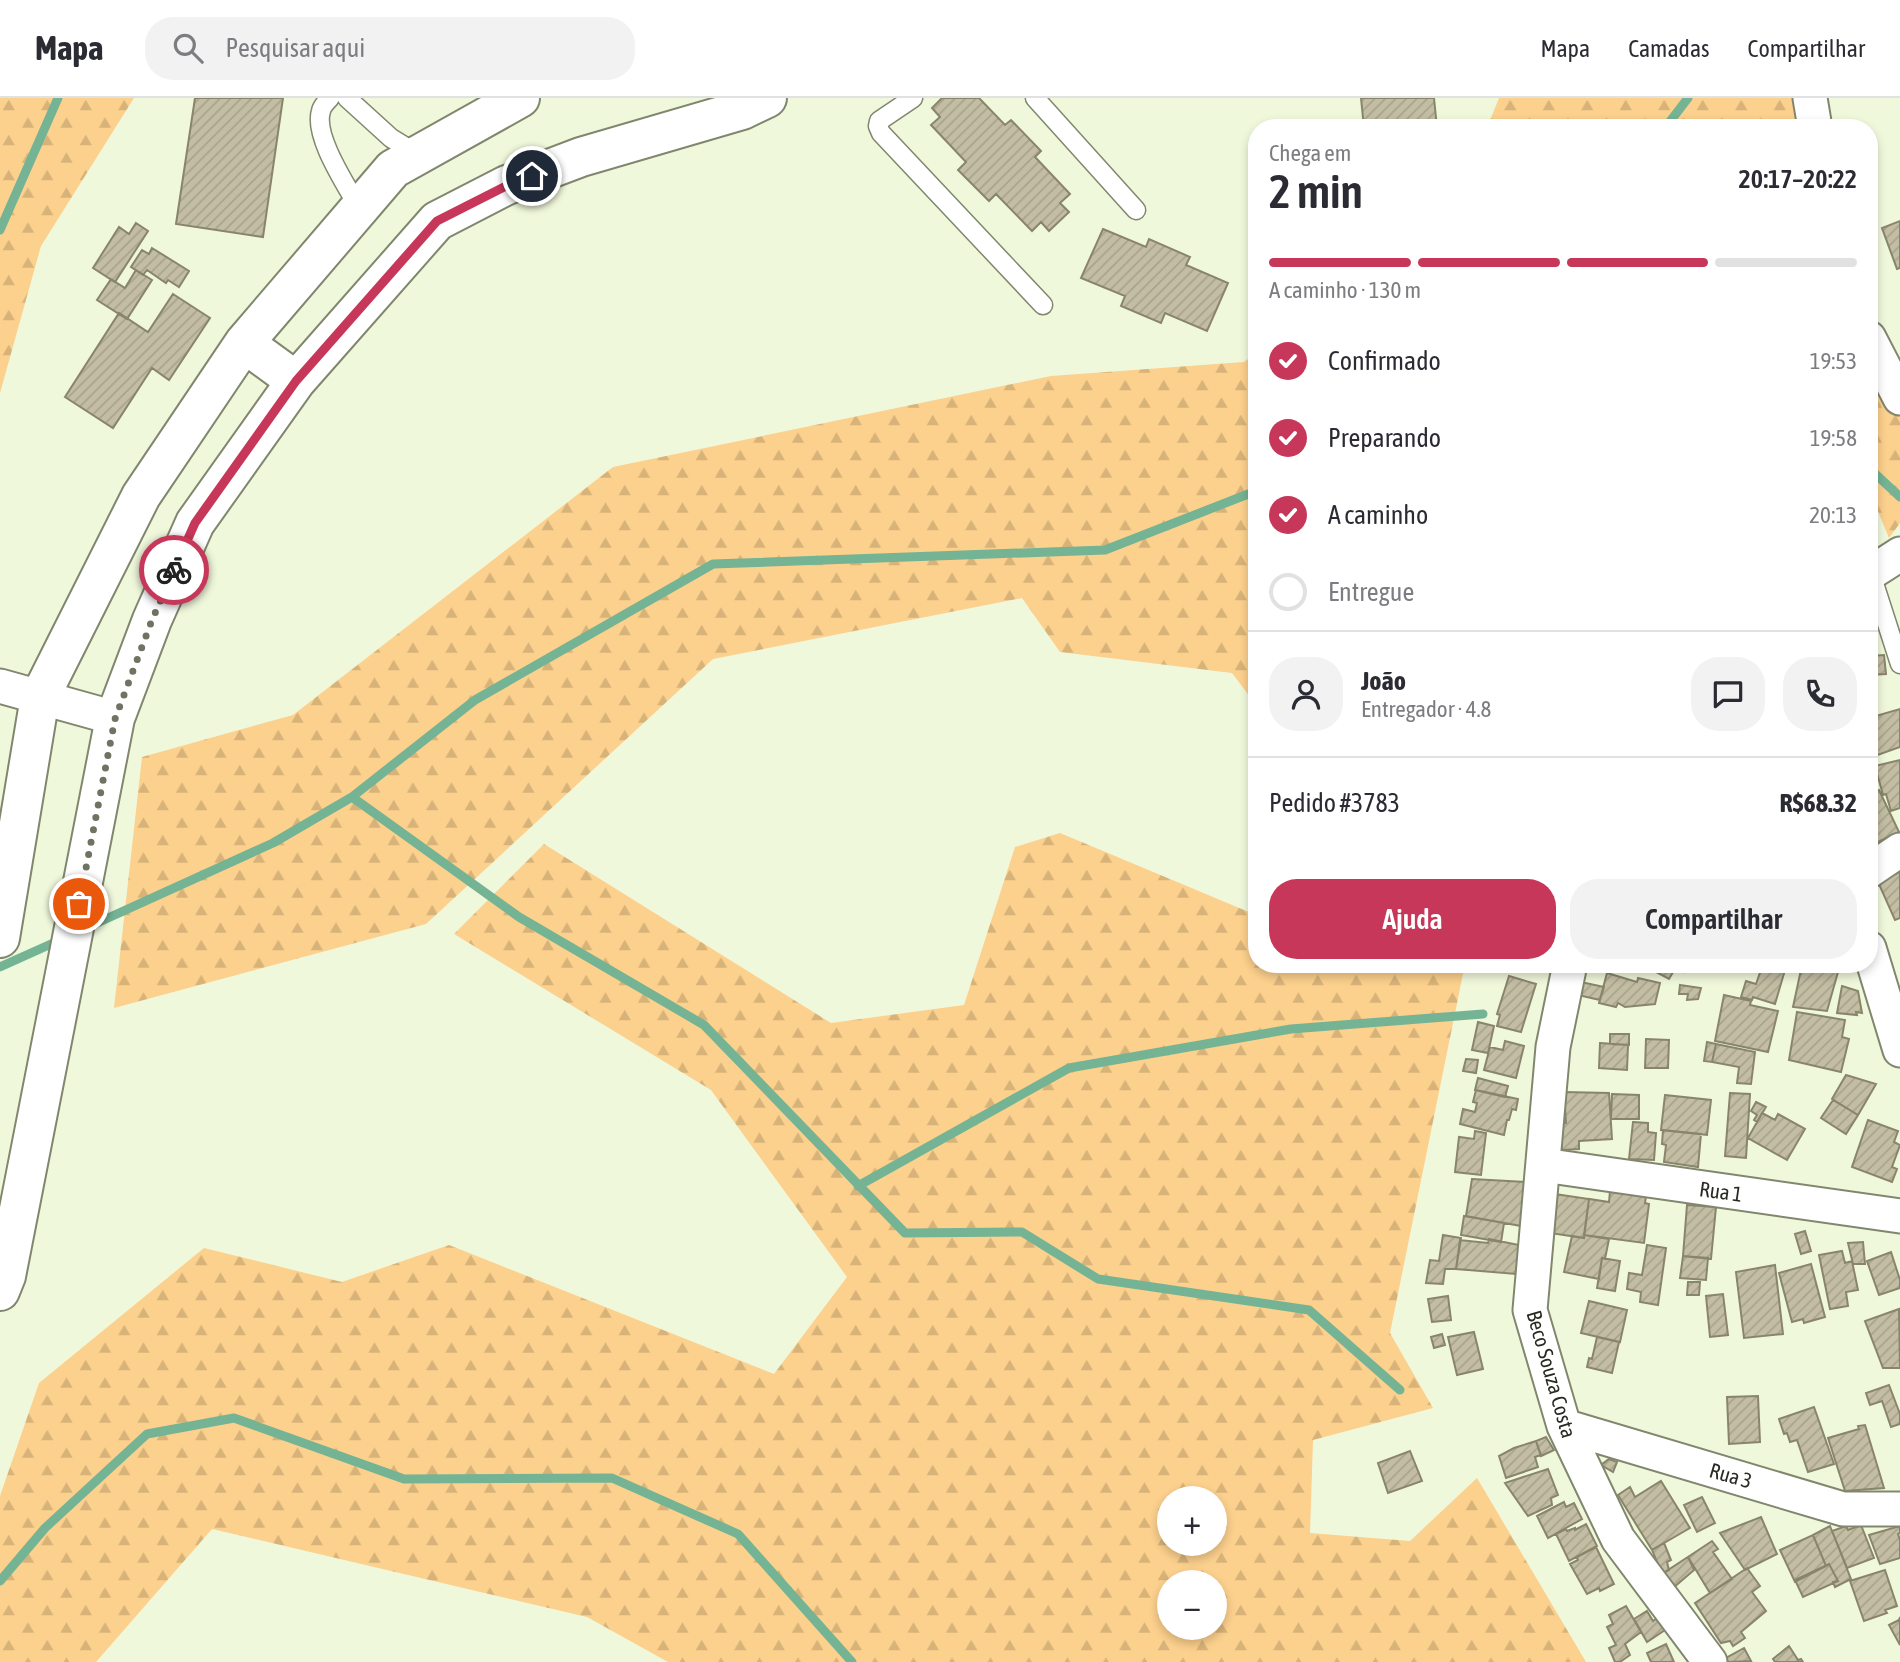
<!DOCTYPE html>
<html lang="pt">
<head>
<meta charset="utf-8">
<style>
	body { margin:0; font-family:"Asap Condensed",sans-serif; background:#f2f2f3; color:#2b2b33; height:100vh; display:flex; flex-direction:column; font-size:26px; white-space:nowrap }
	* { box-sizing:border-box; margin:0 }
	p { font-size:23px; color:#7c7c81 }
	.icon { flex:none; width:38px; height:38px; fill:none; stroke:currentColor; stroke-width:2; stroke-linecap:round; stroke-linejoin:round }
	.map { position:relative; flex:1; overflow:hidden }
	.drawer { position:absolute; left:1248px; top:21px; width:630px; height:854px; display:flex; flex-direction:column; background:#fff; border-radius:28px; box-shadow:0 4px 10px #0003 }
	.drawer>* { flex:none }
	.fabs { position:absolute; left:1157px; top:1388px; display:grid; gap:14px }
	.fabs a { display:grid; place-items:center; width:70px; height:70px; border-radius:50%; background:#fff; box-shadow:0 4px 10px #0003; font-size:35px }
	.pin { position:absolute; display:grid; place-items:center; width:60px; height:60px; color:#fff; margin:-30px; border:4px solid #fff; border-radius:50%; box-shadow:0 2px 7px #0007 }
	.courier { position:absolute; display:grid; place-items:center; width:70px; height:70px; margin:-35px; border:5px solid #c73759; border-radius:50%; background:#fff; color:#222; box-shadow:0 2px 9px #0007 }
	.head em { font-style:normal; font-weight:600 }
	.head div { display:flex; flex-direction:column-reverse }
	.head { display:flex; align-items:center; justify-content:space-between; height:119px; padding:0 21px }
	h1 { font-size:46px; font-weight:600; line-height:52px }
	.bar { display:grid; grid-template-columns:repeat(4,1fr); gap:10px 7px; align-content:center; height:84px; padding:0 21px }
	.bar i { height:9px; border-radius:5px; background:#e1e1e2 }
	.bar .on { background:#c73759 }
	.bar p { grid-column:span 4 }
	.line { display:flex; align-items:center; gap:18px; padding:0 21px; border-top:2px solid #e1e1e2 }
	.line div { flex:1 }
	.round { display:grid; place-items:center; flex:none; width:74px; height:74px; border-radius:28px; background:#f2f2f3 }
	ol { padding:0 21px; list-style:none }
	li { display:flex; align-items:center; gap:21px; height:77px }
	li p { margin-inline-start:auto }
	li .icon { padding:7px; border-radius:50%; background:#c73759; color:#fff; stroke-width:4 }
	li:last-child { color:#7c7c81 }
	li i { width:38px; height:38px; border:4px solid #e1e1e2; border-radius:50% }
	.button { display:flex; gap:14px; margin-top:auto; padding:14px 21px }
	.button a { flex:1; height:80px; border-radius:28px; background:#c73759; color:#fff; font-size:28px; font-weight:600; line-height:80px; text-align:center }
	.button a+a { background:#f2f2f3; color:#2b2b33 }
	header { display:flex; align-items:center; gap:42px; box-sizing:border-box; height:98px; padding:0 35px; background:#fff; border-bottom:2px solid #e1e1e2 }
	header strong { font-size:33px }
	nav { display:flex; gap:38px; margin-inline-start:auto; font-size:24px }
	.search { width:490px; height:63px; background:#f2f2f3; display:flex; align-items:center; gap:18px; box-sizing:border-box; padding:0 24px; border-radius:28px; color:#7c7c81; font-size:26px }
	.map>svg:first-child { display:block }
	.forest { fill:url(#forest-firs); fill-rule:evenodd }
	.lines { fill:none; stroke-linecap:round; stroke-linejoin:round }
	.stream { stroke:#74b394; stroke-width:9 }
	.building { fill:url(#building-hatch); stroke:#89856b; stroke-width:2 }
	.lane-casing { stroke:#80876e; stroke-width:21 }
	.street-casing { stroke:#80876e; stroke-width:37 }
	.secondary-casing { stroke:#80876e; stroke-width:42 }
	.lane { stroke:#fff; stroke-width:18 }
	.street { stroke:#fff; stroke-width:33 }
	.secondary { stroke:#fff; stroke-width:38 }
	.done { stroke:#6e7362; stroke-width:7; stroke-dasharray:0 12.6 }
	.route { stroke:#c73759; stroke-width:9 }
	.labels { text-anchor:middle; dominant-baseline:central; stroke-width:6; stroke-linejoin:round; paint-order:stroke }
	.street-label { font-size:21px; fill:#282b21; stroke:#fff }
</style>
</head>
<body>
<header>
<strong>Mapa</strong>
<div class="search"><svg class="icon" aria-label="search" viewBox="0 0 24 24"><circle cx="10" cy="10" r="6"/><path d="M15 15l6 6"/></svg>Pesquisar aqui</div>
<nav><a>Mapa</a><a>Camadas</a><a>Compartilhar</a></nav>
</header>
<div class="map">
<svg width="1900" height="1564" viewBox="0 0 1900 1564">
	<defs>
		<pattern id="forest-firs" width="22" height="20" patternUnits="userSpaceOnUse" patternTransform="scale(1.75)"><rect width="22" height="20" fill="#fcd08d"/><path d="M5 1l3.5 6h-7zM16 11l3.5 6h-7z" fill="#d8b379"/></pattern>
		<pattern id="building-hatch" width="6" height="6" patternUnits="userSpaceOnUse" patternTransform="scale(1.75)"><rect width="6" height="6" fill="#c3bea3"/><path d="M-1 1l2-2M0 6l6-6M5 7l2-2" fill="none" stroke="#a8a38c"/></pattern>
	</defs>
	<rect width="100%" height="100%" fill="#f0f8dc"/>
	<path class="forest" d="M0,0H134L41,148L0,295Z
		M1499,0H1797L1802,30H1487Z
		M1256,255V607L1232,575L1060,554L1022,500L713,561L426,826L114,910L142,659L293,617L613,369L1051,278L1244,264Z
		M1869,269L1900,319V425L1889,440L1869,392Z
		M1060,735L1256,817V866H1465L1390,1235L1433,1310L1313,1342L1310,1435L1410,1443L1477,1380L1586,1564H668L587,1519L212,1431L96,1564H0V1398L39,1285L204,1150L342,1184L449,1147L774,1276L847,1179L711,992L454,836L544,746L831,925L964,907L1015,749ZM1169,1400H1214V1446H1169ZM1169,1484H1214V1530H1169Z"/>
	<g class="lines">
		<path class="stream" d="M1665,30L1688,0
			M0,132L58,0
			M1869,370L1900,399
			M352,699L519,819L704,927L905,1135L1022,1134L1098,1181L1309,1212L1400,1292
			M86,830L273,745L352,699L475,602L713,466L1105,452L1256,393
			M0,869L60,842
			M858,1088L1069,970L1291,931L1483,916
			M0,1483L45,1430L147,1336L234,1320L404,1381L612,1380L738,1436L852,1564"/>
	</g>
	<path class="building" d="M195,0H283L263,139L176,126Z
		M942,0H979L1005,27L1011,22L1041,53L1035,59L1070,96L1060,105L1069,114L1049,133L1041,124L1032,133L996,96L989,103L958,72L966,64L931,27L940,19L932,10Z
		M1361,0H1434L1437,30H1364Z
		M1900,123V170L1897,171L1882,130Z
		M136,125L148,133L115,184L93,170L119,129L129,136Z
		M1103,131L1146,149L1149,141L1190,159L1186,167L1228,185L1207,233L1165,215L1161,225L1121,208L1125,198L1081,180Z
		M152,150L189,173L179,189L168,182L166,185L147,172L143,177L131,169L142,152L149,156Z
		M136,172L152,182L127,221L97,202L111,181L125,190Z
		M173,196L210,220L169,282L152,270L113,330L65,299L119,215L148,234Z
		M1884,557L1886,576L1869,577V558Z
		M1873,586L1876,605L1869,606V587Z
		M1875,611L1876,618L1900,611V649L1869,660V612Z
		M1900,662V710L1891,713L1886,696L1883,697L1875,668Z
		M1879,692L1899,734L1876,745L1875,742L1869,745V697Z
		M1900,774V820L1895,822L1878,784Z
		M1510,866H1542L1540,873Z
		M1646,866H1688L1684,874L1676,869L1669,881L1645,868Z
		M1763,866H1773L1772,868L1785,872L1775,906L1753,899L1752,902L1741,899L1746,883L1756,886Z
		M1802,867L1838,874L1827,913L1793,909Z
		M1607,875L1637,884L1638,880L1660,885L1655,906L1625,909L1618,905L1616,909L1599,905Z
		M1509,878L1536,886L1521,934L1497,928L1500,917L1497,916Z
		M1581,884L1604,889L1600,902L1578,897Z
		M1680,887L1701,890L1698,901L1687,902L1688,896H1679Z
		M1842,888L1858,893L1862,915L1856,914L1857,917L1837,915Z
		M1724,897L1751,903L1750,907L1778,913L1768,954L1715,943Z
		M1797,914L1845,922L1842,939L1849,941L1841,974L1789,962Z
		M1478,924L1494,928L1488,955L1472,952Z
		M1610,936H1629V947L1610,946Z
		M1646,941L1669,942L1668,970H1645Z
		M1505,943L1524,948L1516,980L1484,972L1490,949L1503,952Z
		M1707,944L1716,946L1712,964L1704,963Z
		M1600,945L1628,947L1627,972L1599,970Z
		M1716,946L1755,954L1751,986L1737,985L1739,969L1712,964Z
		M1466,961L1478,962L1476,975L1463,973Z
		M1846,977L1876,986L1858,1017L1832,1001Z
		M1478,980L1508,988L1505,999L1475,992Z
		M1476,992L1518,1001L1516,1012L1512,1011L1509,1022H1507L1504,1037L1460,1026L1463,1011L1475,1014L1477,1005L1473,1004Z
		M1564,994L1609,995L1612,1041L1579,1043V1051L1562,1052V1025H1566Z
		M1730,995L1750,996L1746,1060L1725,1058Z
		M1612,996L1639,997V1021H1611Z
		M1665,997L1711,1002L1707,1037L1661,1032Z
		M1833,1002L1858,1017L1846,1036L1821,1020Z
		M1756,1004L1766,1009L1757,1024L1754,1022L1757,1017L1751,1013Z
		M1762,1015L1775,1022L1778,1016L1805,1031L1787,1062L1748,1040Z
		M1868,1022L1898,1033L1894,1044L1900,1047L1892,1069L1897,1071L1892,1084L1852,1069Z
		M1633,1024L1648,1025V1034L1656,1035L1654,1062L1629,1061Z
		M1663,1032L1701,1036L1698,1069L1664,1064L1666,1047L1662,1046Z
		M1475,1033L1486,1035L1481,1077L1455,1074L1459,1039L1474,1041Z
		M1472,1081L1527,1084L1521,1128L1466,1118Z
		M1610,1093L1646,1098L1645,1105L1649,1106L1644,1145L1584,1137L1589,1101L1609,1104Z
		M1555,1096L1589,1101L1584,1140L1550,1135Z
		M1687,1107L1716,1109L1711,1161L1683,1158Z
		M1464,1118L1504,1125L1501,1144L1461,1137Z
		M1805,1133L1811,1153L1801,1156L1795,1136Z
		M1443,1137L1461,1140L1456,1171H1445L1443,1186L1426,1185L1430,1162L1439,1163Z
		M1584,1137L1609,1141L1605,1161L1602,1160L1599,1181L1564,1174L1572,1138L1584,1140Z
		M1489,1141L1519,1147L1516,1176L1456,1171L1460,1142L1488,1145Z
		M1863,1144L1865,1166H1853L1848,1145Z
		M1647,1147L1666,1150L1658,1207L1640,1204L1641,1194L1627,1191L1629,1175L1642,1177Z
		M1842,1153L1845,1165L1852,1163L1858,1192L1846,1194L1848,1208L1830,1211L1819,1157Z
		M1891,1154L1900,1182V1190L1879,1197L1867,1163Z
		M1683,1158L1708,1160L1706,1182L1680,1180Z
		M1602,1160L1620,1163L1615,1193L1597,1190Z
		M1811,1166L1825,1219L1804,1225L1803,1221L1792,1224L1779,1175Z
		M1775,1167L1783,1236L1744,1240L1736,1174Z
		M1688,1184H1700L1699,1197H1687Z
		M1723,1196L1728,1237L1710,1239L1706,1198Z
		M1448,1198L1451,1222L1432,1224L1428,1201Z
		M1589,1203L1627,1212L1620,1244L1581,1235Z
		M1899,1211L1900,1270H1883L1865,1223Z
		M1474,1234L1483,1271L1457,1277L1448,1239Z
		M1442,1236L1445,1247L1434,1250L1431,1239Z
		M1597,1239L1619,1244L1612,1275L1587,1269L1589,1260L1592,1261Z
		M1889,1287L1900,1316V1326L1891,1329L1882,1303L1870,1307L1866,1295Z
		M1758,1298L1760,1344L1729,1346L1727,1299Z
		M1814,1309L1834,1366L1808,1374L1797,1342L1790,1344L1787,1335L1784,1336L1779,1321Z
		M1865,1327L1884,1390L1845,1393L1828,1340L1859,1331L1858,1328Z
		M1546,1339L1554,1352L1541,1358L1536,1343Z
		M1536,1343L1541,1357L1535,1359L1538,1369L1506,1380L1499,1358L1514,1350Z
		M1410,1353L1422,1383L1388,1395L1378,1365Z
		M1609,1361L1617,1364L1613,1374L1601,1367Z
		M1548,1371L1558,1397L1551,1400L1552,1407L1528,1418L1505,1385Z
		M1661,1383L1690,1430L1652,1452L1618,1397L1630,1389L1635,1399Z
		M1702,1399L1715,1425L1697,1434L1684,1407Z
		M1564,1404L1566,1409L1574,1405L1582,1421L1548,1440L1537,1418Z
		M1761,1419L1777,1456L1745,1472L1720,1435Z
		M1586,1426L1597,1448L1569,1463L1556,1436L1566,1431L1567,1433L1575,1430V1432Z
		M1861,1427L1874,1460L1847,1470L1832,1433L1846,1428L1848,1432Z
		M1830,1428L1851,1481L1835,1489L1833,1484L1838,1483L1829,1466L1826,1468L1813,1437Z
		M1900,1428V1435L1898,1436L1900,1442V1460L1880,1466L1869,1437Z
		M1813,1437L1826,1468L1795,1484L1780,1452Z
		M1712,1443L1718,1451L1713,1454L1732,1481L1710,1495L1688,1459Z
		M1664,1445L1671,1462L1667,1464L1669,1472L1662,1476L1652,1452Z
		M1596,1449L1614,1486L1600,1493L1599,1490L1587,1496L1570,1466L1578,1462L1577,1459Z
		M1688,1459L1694,1472L1673,1490L1662,1476Z
		M1829,1466L1838,1483L1803,1499L1795,1482Z
		M1747,1470L1760,1488L1752,1494L1766,1513L1741,1534L1745,1540L1733,1548L1730,1543L1721,1545L1695,1505Z
		M1885,1472L1897,1508L1885,1512L1887,1515L1864,1523L1850,1483Z
		M1626,1508L1641,1534L1625,1546L1630,1557L1620,1564H1615L1609,1550L1616,1547L1607,1529L1613,1526L1609,1517Z
		M1647,1513L1653,1523L1657,1520L1665,1532L1647,1544L1634,1521Z
		M1900,1519V1547L1889,1527L1899,1522Z
		M1666,1546L1674,1564H1651L1647,1555Z
		M1789,1548L1798,1562L1801,1561L1803,1564H1775L1773,1561Z
		M1744,1550L1751,1563L1728,1564L1726,1560Z"/>
	<g class="lines">
		<g class="lane-casing">
			<path id="lane" d="M330,0C326,4 322,8 321,13C313,38 347,88 359,110
				M347,0L391,40L417,56
				M913,0L879,23L878,28L881,35L1043,207
				M1035,0L1136,112
				M1871,476L1900,566"/>
		</g>
		<g class="street-casing">
			<path id="street" d="M1810,0L1815,30
				M1869,240L1900,300
				M1869,476L1900,456
				M0,588L115,620
				M1869,773L1900,752
				M1869,850L1900,952
				M1570,866L1553,949L1530,1212L1564,1328L1618,1441L1710,1564
				M1543,1067L1900,1118
				M1564,1328L1843,1411H1900"/>
		</g>
		<g class="secondary-casing">
			<path id="secondary" d="M244,245L296,283
				M0,840L40,599L141,398L244,245L393,71L520,0
				M0,1193L6,1178L115,620L152,522L195,425L296,283L437,123L507,87L581,59L742,12L767,0"/>
		</g>
		<use href="#lane" class="lane"/>
		<use href="#street" class="street"/>
		<use href="#secondary" class="secondary"/>
	</g>
	<g class="lines">
		<path class="done" d="M79,806L115,621L152,522L174,472"/>
		<path class="route" d="M174,472L195,425L296,283L437,123L508,87L532,78"/>
	</g>
	<g class="labels">
		<g class="street-label">
			<text transform="translate(1721 1093) rotate(8)">Rua 1</text>
			<text transform="translate(1552 1276) rotate(74)">Beco Souza Costa</text>
			<text transform="translate(1731 1377) rotate(16)">Rua 3</text>
		</g>
	</g>
</svg>
<div class="fabs">
<a>+</a>
<a>−</a>
</div>
<div class="pin" style="left:79px;top:806px;background:#ea580c"><svg class="icon" aria-label="bag" viewBox="0 0 24 24"><path d="M5 8h14l-1 12H6zM9 8a3 3 0 0 1 6 0"/></svg></div>
<div class="pin" style="left:532px;top:78px;background:#1f2937"><svg class="icon" aria-label="home" viewBox="0 0 24 24"><path d="M3 11l9-7 9 7M6 9v11h12V9"/></svg></div>
<div class="courier" style="left:174px;top:472px"><svg class="icon" aria-label="bike" viewBox="0 0 24 24"><circle cx="6" cy="16" r="4"/><circle cx="18" cy="16" r="4"/><path d="M6 16l4-8h5l3 8M10 8l3 8H6M13 5h3"/></svg></div>
<section class="drawer">
<div class="head"><div><h1>2 min</h1><p>Chega em</p></div><em>20:17–20:22</em></div>
<div class="bar"><i class="on"></i><i class="on"></i><i class="on"></i><i></i><p>A caminho · 130 m</p></div>
<ol>
<li><svg class="icon" aria-label="check" viewBox="0 0 24 24"><path d="M5 12l5 5 9-10"/></svg>Confirmado<p>19:53</p></li>
<li><svg class="icon" aria-label="check" viewBox="0 0 24 24"><path d="M5 12l5 5 9-10"/></svg>Preparando<p>19:58</p></li>
<li><svg class="icon" aria-label="check" viewBox="0 0 24 24"><path d="M5 12l5 5 9-10"/></svg>A caminho<p>20:13</p></li>
<li><i></i>Entregue</li>
</ol>
<div class="line" style="height:126px"><a class="round"><svg class="icon" aria-label="person" viewBox="0 0 24 24"><circle cx="12" cy="8" r="4"/><path d="M4 21q1-7 8-7t8 7"/></svg></a><div><b>João</b><p>Entregador · 4.8</p></div><a class="round"><svg class="icon" aria-label="chat" viewBox="0 0 24 24"><path d="M4 5h16v11H9l-5 4z"/></svg></a><a class="round"><svg class="icon" aria-label="phone" viewBox="0 0 24 24"><path d="M5 4h4l2 5-3 2q2 4 5 5l2-3 5 2v4C11 20 4 13 5 4z"/></svg></a></div>
<div class="line" style="height:91px"><div>Pedido #3783</div><b>R$68.32</b></div>
<div class="button"><a>Ajuda</a><a>Compartilhar</a></div>
</section>
</div>
</body>
</html>
